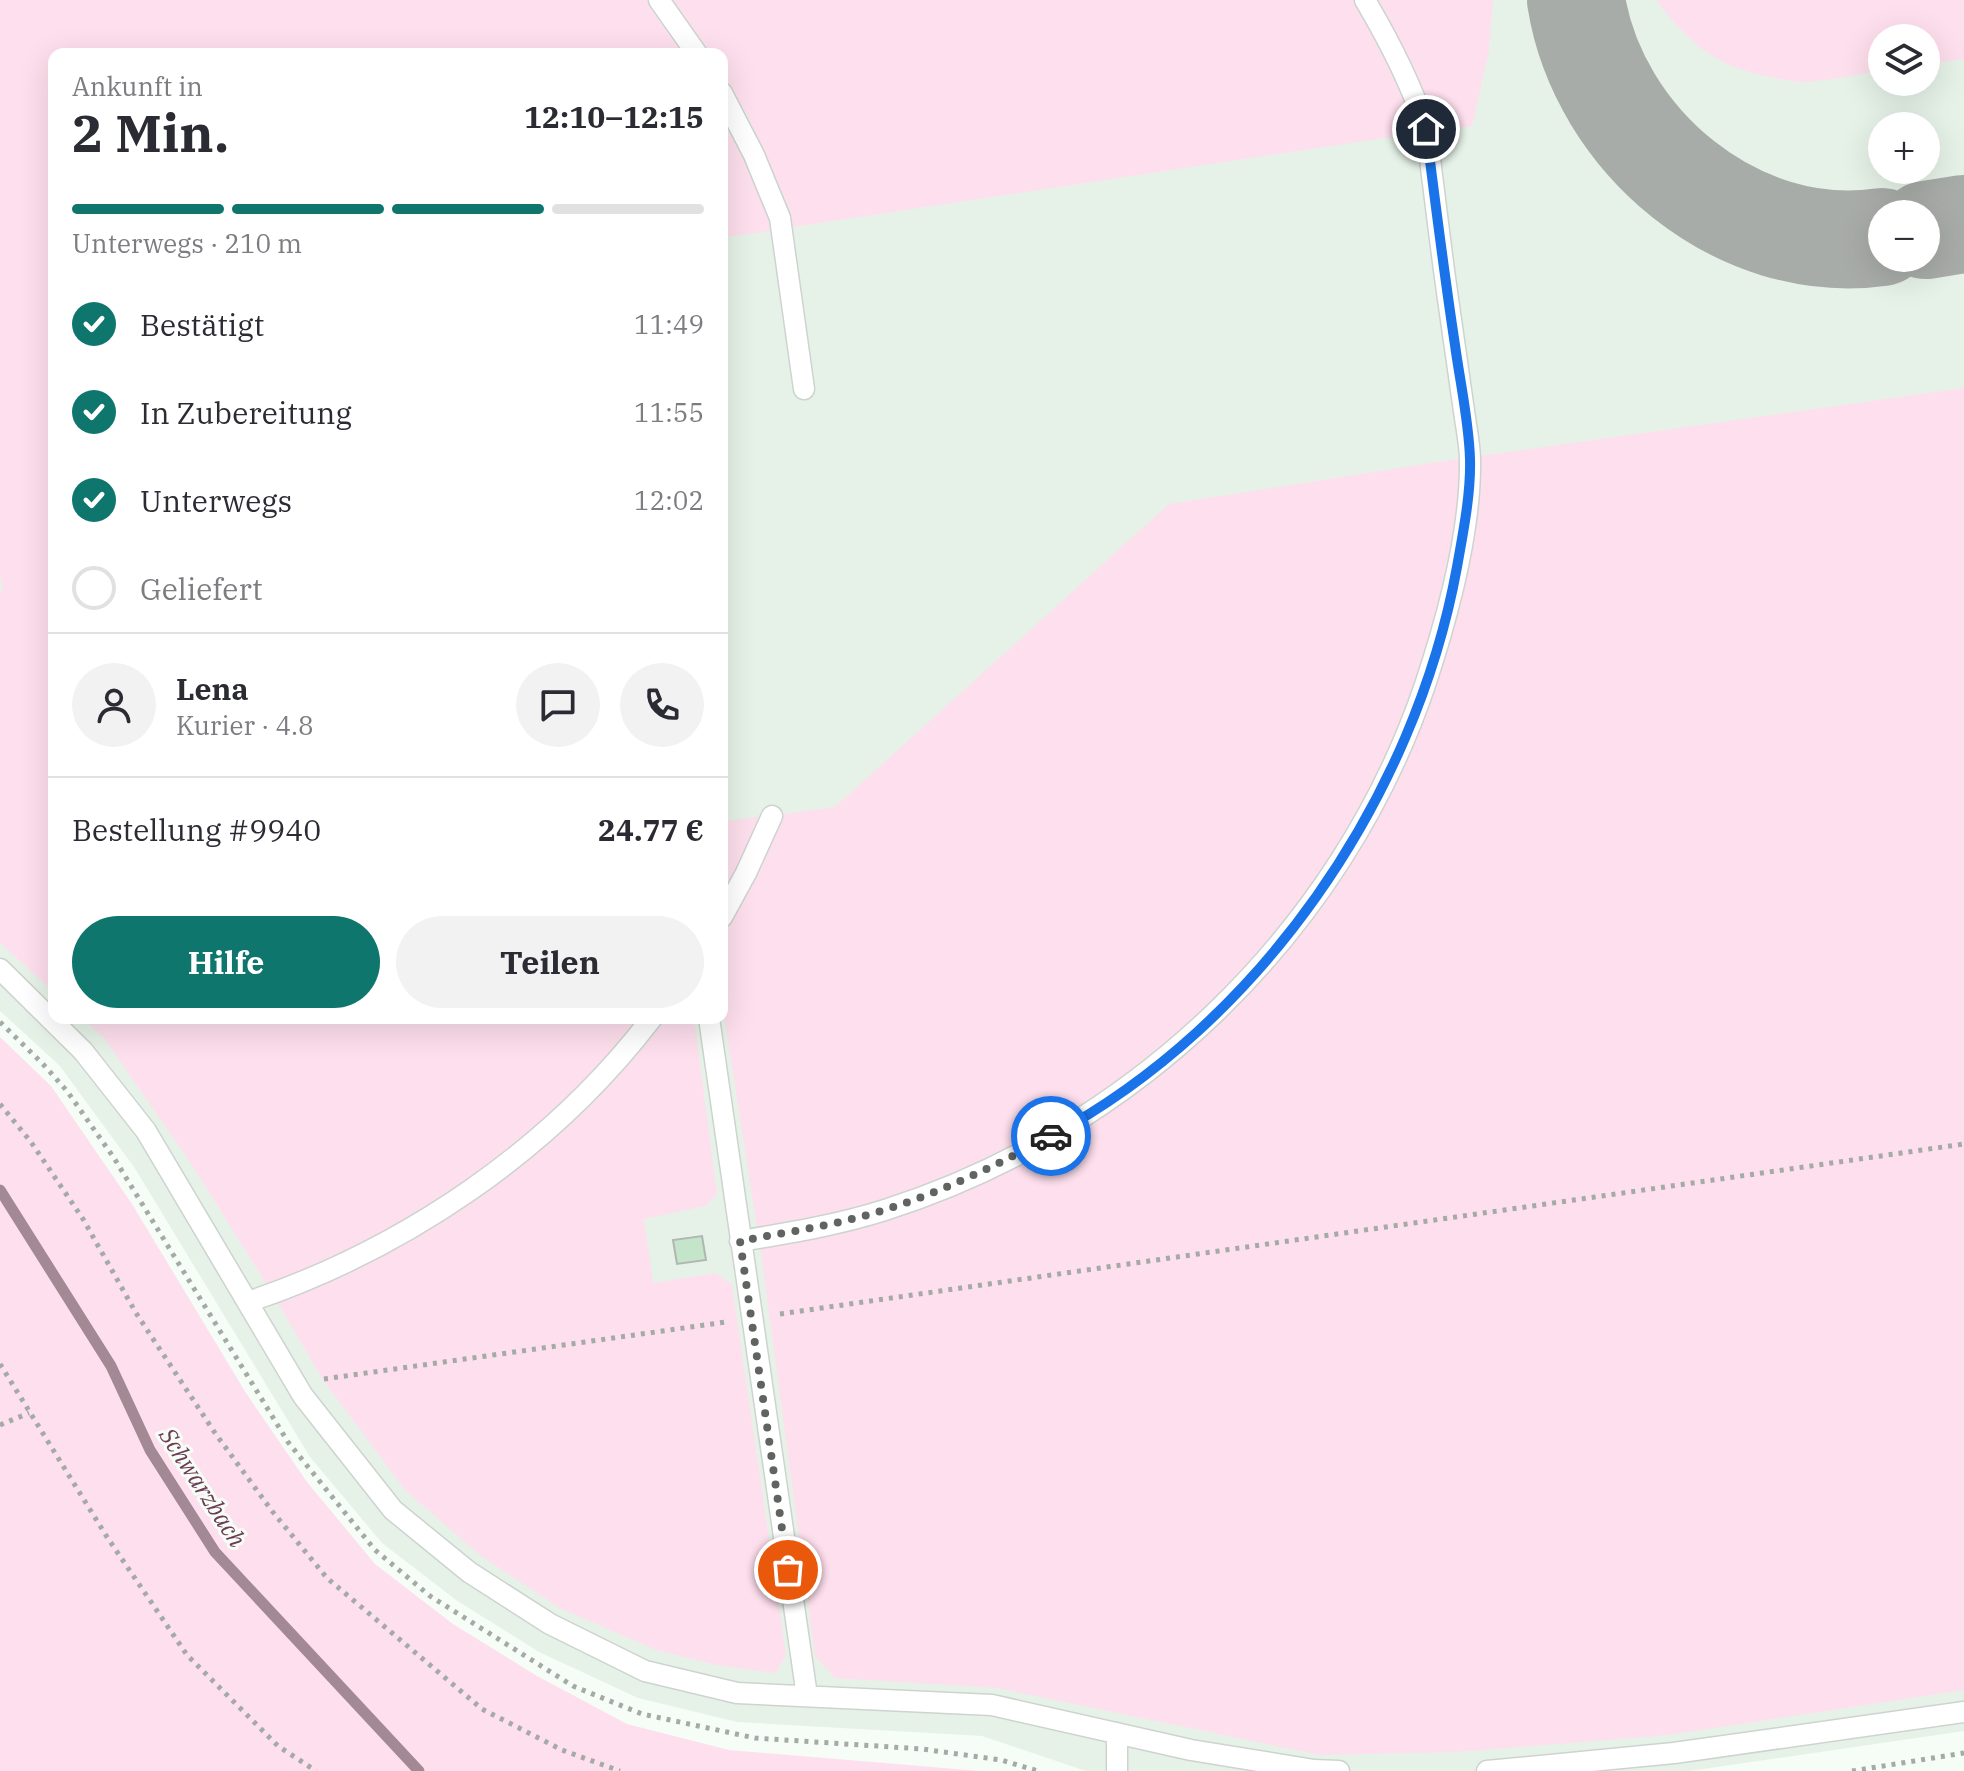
<!DOCTYPE html>
<html lang="de">
<head>
<meta charset="utf-8">
<style>
	body { margin:0; font-family:"IBM Plex Serif",serif; background:#f2f2f3; color:#2b2b33; height:100vh; display:flex; flex-direction:column; font-size:30px; white-space:nowrap }
	* { box-sizing:border-box; margin:0 }
	p { font-size:26px; color:#7c7c81 }
	.icon { flex:none; width:44px; height:44px; fill:none; stroke:currentColor; stroke-width:2; stroke-linecap:round; stroke-linejoin:round }
	.map { position:relative; flex:1; overflow:hidden }
	.details { position:absolute; left:48px; top:48px; width:680px; height:976px; display:flex; flex-direction:column; background:#fff; border-radius:16px; box-shadow:0 8px 32px #0002 }
	.details>* { flex:none }
	.tools { position:absolute; left:1868px; top:24px; display:grid; gap:16px }
	.tools a { display:grid; place-items:center; width:72px; height:72px; border-radius:50%; background:#fff; box-shadow:0 8px 32px #0002; font-size:40px }
	.pin { position:absolute; display:grid; place-items:center; width:68px; height:68px; color:#fff; margin:-34px; border:4px solid #fff; border-radius:50%; box-shadow:0 2px 8px #0007 }
	.courier { position:absolute; display:grid; place-items:center; width:80px; height:80px; margin:-40px; border:6px solid #1a73e8; border-radius:50%; background:#fff; color:#222; box-shadow:0 2px 10px #0007 }
	.head em { font-style:normal; font-weight:700 }
	.head div { display:flex; flex-direction:column-reverse }
	.head { display:flex; align-items:center; justify-content:space-between; height:136px; padding:0 24px }
	h1 { font-size:52px; font-weight:700; line-height:60px }
	.bar { display:grid; grid-template-columns:repeat(4,1fr); gap:12px 8px; align-content:center; height:96px; padding:0 24px }
	.bar i { height:10px; border-radius:6px; background:#e1e1e2 }
	.bar .current { background:#0f766e }
	.bar p { grid-column:span 4 }
	.line { display:flex; align-items:center; gap:20px; padding:0 24px; border-top:2px solid #e1e1e2 }
	.line div { flex:1 }
	.round { display:grid; place-items:center; flex:none; width:84px; height:84px; border-radius:42px; background:#f2f2f3 }
	ol { padding:0 24px; list-style:none }
	li { display:flex; align-items:center; gap:24px; height:88px }
	li p { margin-inline-start:auto }
	li .icon { padding:8px; border-radius:50%; background:#0f766e; color:#fff; stroke-width:4 }
	li:last-child { color:#7c7c81 }
	li i { width:44px; height:44px; border:4px solid #e1e1e2; border-radius:50% }
	.button { display:flex; gap:16px; margin-top:auto; padding:16px 24px }
	.button a { flex:1; height:92px; border-radius:48px; background:#0f766e; color:#fff; font-size:32px; font-weight:700; line-height:92px; text-align:center }
	.button a+a { background:#f2f2f3; color:#2b2b33 }
	.map>svg:first-child { display:block }
	.built { fill:#e6f2e8; fill-rule:evenodd }
	.green { fill:#fedfed }
	.lines { fill:none; stroke-linecap:round; stroke-linejoin:round }
	.stream { stroke:#a28994; stroke-width:11 }
	.taxiway { stroke:#a8aca8; stroke-width:98 }
	.building { fill:#c5e5cb; stroke:#b0b6b1; stroke-width:2 }
	.lane-casing { stroke:#cdd4cf; stroke-width:23 }
	.path { stroke:#a4aaa5; stroke-width:5; stroke-dasharray:4 6; stroke-linecap:butt }
	.lane { stroke:#fff; stroke-width:20 }
	.done { stroke:#606461; stroke-width:8; stroke-dasharray:0 14.4 }
	.route { stroke:#1a73e8; stroke-width:10 }
	.labels { text-anchor:middle; dominant-baseline:central; stroke-width:6; stroke-linejoin:round; paint-order:stroke }
	.water-label { font-size:24px; font-style:italic; fill:#6d3b55; stroke:#f6fdf7 }
</style>
</head>
<body>
<div class="map">
<svg width="1964" height="1771" viewBox="0 0 1964 1771">
	<rect width="100%" height="100%" fill="#f6fdf7"/>
	<path class="built" d="M0,0H1964V1731L1690,1771H1086L982,1736L737,1722L638,1698L539,1652L456,1600L382,1543L310,1457L134,1167L59,1065L0,1011ZM1882,38H1926V82H1882ZM54,54H722V1018H54ZM1882,126H1926V170H1882ZM1882,214H1926V258H1882Z"/>
	<path class="green" d="M0,0H655L693,54H54V992L0,943V591L3,590L0,574Z
		M672,0H1357L1387,53L1417,133L793,227L748,116L722,75V54H709Z
		M1375,0H1493L1489,50L1472,126L1436,131L1402,46Z
		M1656,0H1964V59L1926,64V38H1882V71C1858,74 1832,80 1808,82C1794,82 1779,79 1765,76C1712,64 1688,42 1656,0Z
		M722,104L775,230L722,238Z
		M1964,388V1690L1669,1735L1457,1752L1320,1755L997,1688L835,1678L815,1656L760,1246C816,1229 872,1211 928,1194C954,1186 983,1180 1009,1169C1021,1164 1034,1155 1046,1148C1079,1129 1111,1109 1142,1086C1304,965 1411,794 1460,599C1472,552 1476,504 1480,456Z
		M1463,458L1458,524L1446,594L1393,754L1323,878L1213,1010L1097,1104L926,1189L830,1215L757,1227L722,1003V933L783,814L835,807L1169,504Z
		M764,816L722,902V822Z
		M82,1018H645L634,1034L502,1162L428,1210L348,1253L267,1285L192,1165L104,1038Z
		M666,1018H694L717,1194L705,1206L644,1219L653,1283L716,1273L732,1285L786,1655L776,1673L716,1665L656,1650L560,1608L481,1556L405,1490L323,1380L276,1300L437,1223L508,1175L582,1114L646,1045Z
		M0,1037L51,1086L132,1204L246,1393L307,1482L375,1564L453,1624L537,1676L627,1724L729,1750L980,1771H0Z"/>
	<g class="lines">
		<path class="stream" d="M0,1190L111,1366L150,1450L215,1552L419,1771"/>
		<path class="taxiway" d="M1576,0C1598,140 1737,258 1882,237
			M1926,230L1964,224"/>
	</g>
	<path class="building" d="M702,1236L706,1260L677,1264L673,1240Z"/>
	<g class="lines">
		<g class="lane-casing">
			<path id="lane" d="M659,0L697,54
				M722,93L754,155L780,218L804,389
				M722,917L746,873L772,816
				M0,969L83,1051L146,1131L303,1396L393,1510L469,1572L550,1624L645,1671L737,1693L992,1705L1191,1750L1314,1770L1339,1771
				M709,1018L807,1696
				M740,1241C789,1233 838,1225 885,1210C1134,1131 1341,933 1425,685C1447,619 1471,530 1470,460C1470,444 1466,427 1464,411C1459,376 1454,341 1449,306C1443,265 1438,224 1433,183C1430,165 1430,144 1425,126C1411,84 1388,39 1365,0
				M248,1302C405,1249 551,1150 652,1018
				M1117,1733V1771
				M1487,1771L1674,1753L1964,1712"/>
		</g>
		<path class="path" d="M0,1022L42,1063L67,1091L114,1158L288,1442L375,1550L430,1596L573,1686L642,1714L755,1738L922,1749L1001,1760L1038,1771
			M0,1104L31,1142L83,1219L136,1313L215,1433L272,1511L327,1578L482,1709L562,1750L620,1771
			M780,1314L1964,1144
			M0,1364L107,1537L187,1655L278,1746L316,1771
			M324,1379L726,1322
			M0,1425L29,1413
			M1852,1771L1964,1753"/>
		<use href="#lane" class="lane"/>
	</g>
	<g class="lines">
		<path class="done" d="M788,1570L740,1241C788,1232 837,1225 884,1210C942,1192 997,1165 1051,1136"/>
		<path class="route" d="M1051,1136C1260,1024 1415,798 1457,567C1463,533 1471,494 1470,459C1469,422 1460,382 1455,345C1444,273 1435,201 1426,129"/>
	</g>
	<g class="labels">
		<g class="water-label">
			<text transform="translate(203 1487) rotate(57)">Schwarzbach</text>
		</g>
	</g>
</svg>
<div class="tools">
<a><svg class="icon" aria-label="layers" viewBox="0 0 24 24"><path d="M12 4l9 5-9 5-9-5zM3 14l9 5 9-5"/></svg></a>
<a>+</a>
<a>−</a>
</div>
<div class="pin" style="left:788px;top:1570px;background:#ea580c"><svg class="icon" aria-label="bag" viewBox="0 0 24 24"><path d="M5 8h14l-1 12H6zM9 8a3 3 0 0 1 6 0"/></svg></div>
<div class="pin" style="left:1426px;top:129px;background:#1f2937"><svg class="icon" aria-label="home" viewBox="0 0 24 24"><path d="M3 11l9-7 9 7M6 9v11h12V9"/></svg></div>
<div class="courier" style="left:1051px;top:1136px"><svg class="icon" aria-label="car" viewBox="0 0 24 24"><path d="M5 17H2v-5l4-1 3-4h7l3 4 3 1v5h-3M9 17h6M6 11h13"/><circle cx="7" cy="17" r="2"/><circle cx="17" cy="17" r="2"/></svg></div>
<section class="details">
<div class="head"><div><h1>2 Min.</h1><p>Ankunft in</p></div><em>12:10–12:15</em></div>
<div class="bar"><i class="current"></i><i class="current"></i><i class="current"></i><i></i><p>Unterwegs · 210 m</p></div>
<ol>
<li><svg class="icon" aria-label="check" viewBox="0 0 24 24"><path d="M5 12l5 5 9-10"/></svg>Bestätigt<p>11:49</p></li>
<li><svg class="icon" aria-label="check" viewBox="0 0 24 24"><path d="M5 12l5 5 9-10"/></svg>In Zubereitung<p>11:55</p></li>
<li><svg class="icon" aria-label="check" viewBox="0 0 24 24"><path d="M5 12l5 5 9-10"/></svg>Unterwegs<p>12:02</p></li>
<li><i></i>Geliefert</li>
</ol>
<div class="line" style="height:144px"><a class="round"><svg class="icon" aria-label="person" viewBox="0 0 24 24"><circle cx="12" cy="8" r="4"/><path d="M4 21q1-7 8-7t8 7"/></svg></a><div><b>Lena</b><p>Kurier · 4.8</p></div><a class="round"><svg class="icon" aria-label="chat" viewBox="0 0 24 24"><path d="M4 5h16v11H9l-5 4z"/></svg></a><a class="round"><svg class="icon" aria-label="phone" viewBox="0 0 24 24"><path d="M5 4h4l2 5-3 2q2 4 5 5l2-3 5 2v4C11 20 4 13 5 4z"/></svg></a></div>
<div class="line" style="height:104px"><div>Bestellung #9940</div><b>24.77 €</b></div>
<div class="button"><a>Hilfe</a><a>Teilen</a></div>
</section>
</div>
</body>
</html>
